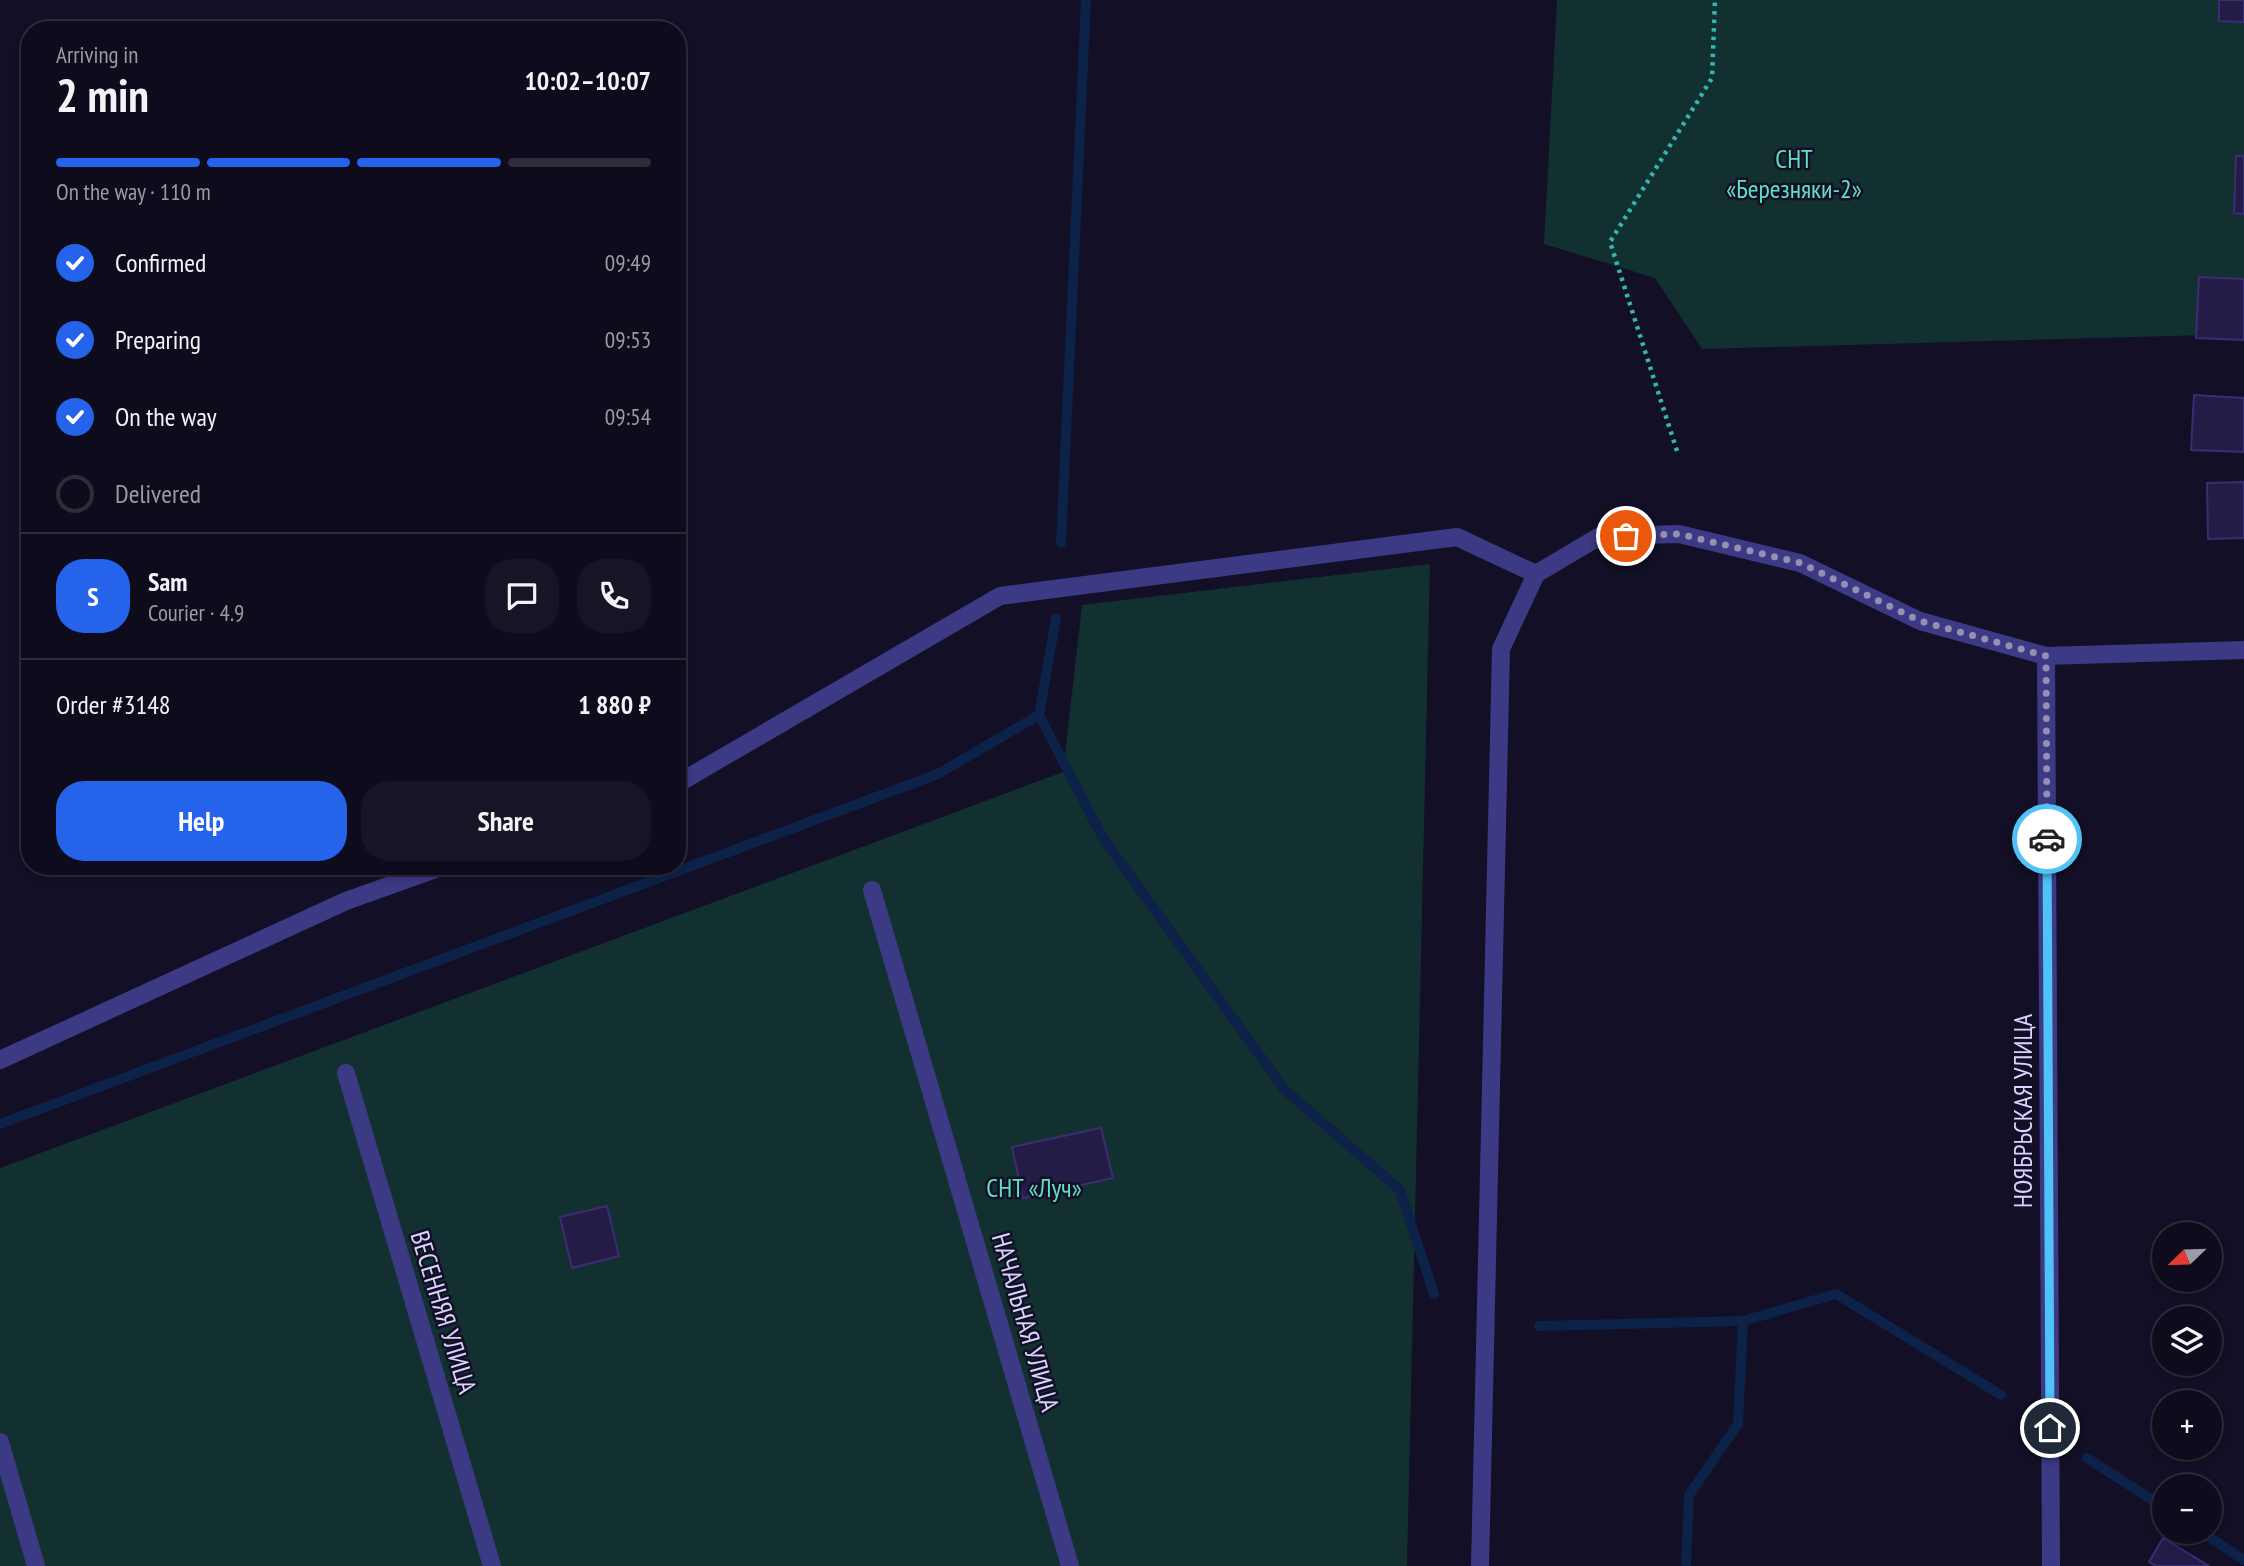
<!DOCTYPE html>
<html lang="en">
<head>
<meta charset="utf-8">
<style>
	body { margin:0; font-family:"PT Sans Narrow",sans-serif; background:#171425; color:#f1f3f6; height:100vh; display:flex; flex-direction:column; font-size:26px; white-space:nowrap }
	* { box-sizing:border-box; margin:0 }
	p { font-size:23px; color:#9b9ba3 }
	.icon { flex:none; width:38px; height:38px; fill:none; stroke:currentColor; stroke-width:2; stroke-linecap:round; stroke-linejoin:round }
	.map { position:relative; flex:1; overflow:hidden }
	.sheet { position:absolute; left:21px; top:21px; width:665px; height:854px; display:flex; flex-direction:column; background:#0e0b1c; border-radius:28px; box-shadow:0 4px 10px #0003,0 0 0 2px #2e2b3b }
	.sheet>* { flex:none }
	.needle { width:46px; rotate:247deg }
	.buttons { position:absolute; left:2152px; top:1222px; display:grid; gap:14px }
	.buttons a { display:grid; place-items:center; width:70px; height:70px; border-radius:50%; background:#0e0b1c; box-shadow:0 4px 10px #0003,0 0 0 2px #2e2b3b; font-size:35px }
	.pin { position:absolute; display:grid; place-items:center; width:60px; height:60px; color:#fff; margin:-30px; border:4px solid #fff; border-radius:50%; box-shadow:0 2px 7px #0007 }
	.courier { position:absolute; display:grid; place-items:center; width:70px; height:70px; margin:-35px; border:5px solid #4fc3f7; border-radius:50%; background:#fff; color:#222; box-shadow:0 2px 9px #0007 }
	.overview em { font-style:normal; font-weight:600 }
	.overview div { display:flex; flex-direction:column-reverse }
	.overview { display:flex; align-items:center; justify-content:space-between; height:119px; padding:0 35px }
	h1 { font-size:46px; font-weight:600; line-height:52px }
	.bar { display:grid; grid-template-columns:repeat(4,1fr); gap:10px 7px; align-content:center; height:84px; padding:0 35px }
	.bar i { height:9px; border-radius:5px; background:#2e2b3b }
	.bar .active { background:#2563eb }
	.bar p { grid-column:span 4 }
	.line { display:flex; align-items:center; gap:18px; padding:0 35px; border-top:2px solid #2e2b3b }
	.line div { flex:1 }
	.round { display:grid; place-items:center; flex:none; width:74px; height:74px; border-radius:28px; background:#171425 }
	ol { padding:0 35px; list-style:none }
	li { display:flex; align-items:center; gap:21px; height:77px }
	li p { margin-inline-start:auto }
	li .icon { padding:7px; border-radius:50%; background:#2563eb; color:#fff; stroke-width:4 }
	li:last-child { color:#9b9ba3 }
	li i { width:38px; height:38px; border:4px solid #2e2b3b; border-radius:50% }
	.action { display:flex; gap:14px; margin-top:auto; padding:14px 35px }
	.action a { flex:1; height:80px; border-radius:28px; background:#2563eb; color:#fff; font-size:28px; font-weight:600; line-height:80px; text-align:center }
	.action a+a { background:#171425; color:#f1f3f6 }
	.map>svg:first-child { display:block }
	.green { fill:#12302f }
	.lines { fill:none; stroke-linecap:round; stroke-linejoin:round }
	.stream { stroke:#0c2248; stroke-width:10 }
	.building { fill:#241b47; stroke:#3b2d73; stroke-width:2 }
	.path { stroke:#2fb8b0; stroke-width:4.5; stroke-dasharray:3.5 5; stroke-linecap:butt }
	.minor { stroke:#3d3a85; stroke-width:18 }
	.done { stroke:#948fb3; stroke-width:7; stroke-dasharray:0 12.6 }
	.route { stroke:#4fc3f7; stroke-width:9 }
	.labels { text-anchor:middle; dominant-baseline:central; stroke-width:5; stroke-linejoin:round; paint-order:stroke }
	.park-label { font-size:26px; fill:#5fe0c0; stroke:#130f26 }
	.street-label { font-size:26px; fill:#d9d4ff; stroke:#130f26 }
</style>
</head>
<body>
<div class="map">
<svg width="2244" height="1566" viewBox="0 0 2244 1566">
	<rect width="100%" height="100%" fill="#130f26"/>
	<path class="green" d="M1557,0H2244V334L1702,349L1655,278L1544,244Z
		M1430,564L1407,1566H0V1168L1063,772L1082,605Z"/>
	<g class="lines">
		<path class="stream" d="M1061,543L1086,0
			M1039,715L1103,838L1284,1089L1400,1190L1434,1294
			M0,1124L938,774L1039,715L1056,618
			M1539,1326L1743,1321L1836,1294L2001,1395
			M2087,1458L2165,1508
			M2200,1531L2244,1560
			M1686,1566L1689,1495L1738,1424L1743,1321"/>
	</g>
	<path class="building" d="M2219,0H2244V22L2219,21Z
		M2236,156H2244V214L2234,213Z
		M2199,277L2244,279V340L2196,338Z
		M2194,395L2244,398V452L2191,450Z
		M2244,482V538L2208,539L2207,483Z
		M1101,1128L1113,1178L1023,1198L1012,1147Z
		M607,1206L619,1256L572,1268L560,1217Z
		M2163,1538L2209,1566H2156L2149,1562Z"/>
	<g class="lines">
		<path class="path" d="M1677,451L1610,242L1712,78L1715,0"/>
		<path class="minor" d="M1536,574L1600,536L1679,534L1800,563L1920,621L2046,656L2244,650
			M2046,656L2051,1566
			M677,784L1000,596L1457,537L1536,574
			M872,890L1070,1566
			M0,1060L346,901L444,866
			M346,1073L492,1566
			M0,1442L36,1566
			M1480,1566L1501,649L1536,574"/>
	</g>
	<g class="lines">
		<path class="done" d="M1626,536L1679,534L1801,563L1920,621L2046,656L2047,839"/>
		<path class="route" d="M2047,839L2050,1428"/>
	</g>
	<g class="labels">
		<g class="park-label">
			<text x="1794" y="158">СНТ<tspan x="1794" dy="30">«Березняки-2»</tspan></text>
			<text x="1034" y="1187">СНТ «Луч»</text>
		</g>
		<g class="street-label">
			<text transform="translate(2022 1111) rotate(-90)">НОЯБРЬСКАЯ УЛИЦА</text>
			<text transform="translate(444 1312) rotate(73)">ВЕСЕННЯЯ УЛИЦА</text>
			<text transform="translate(1026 1322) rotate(74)">НАЧАЛЬНАЯ УЛИЦА</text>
		</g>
	</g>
</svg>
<div class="buttons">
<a><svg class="needle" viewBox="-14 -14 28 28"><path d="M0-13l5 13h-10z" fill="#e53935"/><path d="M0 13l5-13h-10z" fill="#9b9ba3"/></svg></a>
<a><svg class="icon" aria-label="layers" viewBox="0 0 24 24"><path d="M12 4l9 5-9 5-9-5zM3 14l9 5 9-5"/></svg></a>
<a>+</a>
<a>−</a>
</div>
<div class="pin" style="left:1626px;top:536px;background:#ea580c"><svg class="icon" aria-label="bag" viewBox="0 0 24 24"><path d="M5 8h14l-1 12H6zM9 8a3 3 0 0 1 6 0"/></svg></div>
<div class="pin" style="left:2050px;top:1428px;background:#1f2937"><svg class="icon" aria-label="home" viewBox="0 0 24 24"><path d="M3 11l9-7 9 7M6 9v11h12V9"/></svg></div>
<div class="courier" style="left:2047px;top:839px"><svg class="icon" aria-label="car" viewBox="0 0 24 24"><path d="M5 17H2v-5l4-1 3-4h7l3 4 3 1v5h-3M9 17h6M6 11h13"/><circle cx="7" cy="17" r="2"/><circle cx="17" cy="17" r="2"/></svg></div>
<section class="sheet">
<div class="overview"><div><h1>2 min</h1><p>Arriving in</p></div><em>10:02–10:07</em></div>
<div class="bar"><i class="active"></i><i class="active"></i><i class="active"></i><i></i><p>On the way · 110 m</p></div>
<ol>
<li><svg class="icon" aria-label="check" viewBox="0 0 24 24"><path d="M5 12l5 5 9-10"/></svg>Confirmed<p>09:49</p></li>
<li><svg class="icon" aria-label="check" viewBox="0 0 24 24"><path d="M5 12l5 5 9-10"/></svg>Preparing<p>09:53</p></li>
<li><svg class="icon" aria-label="check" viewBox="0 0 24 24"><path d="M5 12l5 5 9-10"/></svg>On the way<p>09:54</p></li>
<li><i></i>Delivered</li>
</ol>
<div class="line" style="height:126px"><b class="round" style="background:#2563eb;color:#fff">S</b><div><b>Sam</b><p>Courier · 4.9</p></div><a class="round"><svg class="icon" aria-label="chat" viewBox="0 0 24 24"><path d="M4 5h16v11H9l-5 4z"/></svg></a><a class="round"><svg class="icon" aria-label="phone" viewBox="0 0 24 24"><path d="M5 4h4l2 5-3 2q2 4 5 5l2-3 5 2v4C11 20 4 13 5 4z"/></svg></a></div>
<div class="line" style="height:91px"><div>Order #3148</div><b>1 880 ₽</b></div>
<div class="action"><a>Help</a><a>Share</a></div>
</section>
</div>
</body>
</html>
